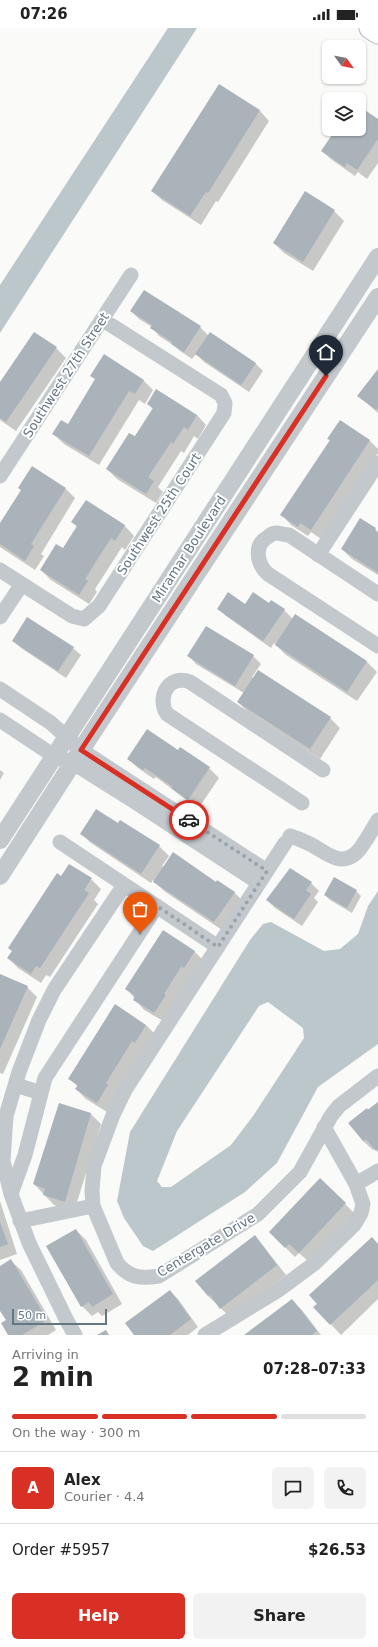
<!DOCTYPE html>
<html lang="en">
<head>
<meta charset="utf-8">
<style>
	body { margin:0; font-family:"DejaVu Sans",sans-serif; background:#f2f2f2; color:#222; height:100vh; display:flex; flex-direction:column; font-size:15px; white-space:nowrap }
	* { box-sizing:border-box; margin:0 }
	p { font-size:13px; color:#767676 }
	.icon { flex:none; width:22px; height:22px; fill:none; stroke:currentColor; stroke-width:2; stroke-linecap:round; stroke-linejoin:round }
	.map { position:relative; height:1307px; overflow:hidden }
	.side { display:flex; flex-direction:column; background:#fff; flex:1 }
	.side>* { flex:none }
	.needle { width:26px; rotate:123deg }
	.tools { position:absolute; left:322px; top:12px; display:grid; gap:8px }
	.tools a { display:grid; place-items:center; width:44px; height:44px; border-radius:6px; background:#fff; box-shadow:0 1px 3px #0004; font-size:20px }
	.scale { position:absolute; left:12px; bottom:10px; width:95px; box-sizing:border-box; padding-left:4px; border:2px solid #657683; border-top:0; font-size:11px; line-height:14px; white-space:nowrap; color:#657683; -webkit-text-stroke:3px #fff; paint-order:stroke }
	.pin { position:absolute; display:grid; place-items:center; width:34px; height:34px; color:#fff; margin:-41px -17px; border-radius:50% 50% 50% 0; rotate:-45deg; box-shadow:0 0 4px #0007 }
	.pin .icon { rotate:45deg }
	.courier { position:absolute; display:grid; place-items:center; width:40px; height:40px; margin:-20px; border:3px solid #d93025; border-radius:50%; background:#fff; color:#222; box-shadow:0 1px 5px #0007 }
	.summary em { font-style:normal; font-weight:800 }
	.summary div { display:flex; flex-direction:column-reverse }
	.summary { display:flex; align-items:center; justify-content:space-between; height:68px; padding:0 12px }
	h1 { font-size:26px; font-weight:800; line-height:30px }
	.bar { display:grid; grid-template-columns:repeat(4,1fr); gap:6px 4px; align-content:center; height:48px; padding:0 12px }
	.bar i { height:5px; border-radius:3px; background:#e0e0e0 }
	.bar .active { background:#d93025 }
	.bar p { grid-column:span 4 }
	.line { display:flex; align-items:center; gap:10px; padding:0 12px; border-top:1px solid #e0e0e0 }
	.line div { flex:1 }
	.round { display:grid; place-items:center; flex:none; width:42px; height:42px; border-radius:6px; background:#f2f2f2 }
	.cta { display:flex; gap:8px; margin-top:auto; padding:8px 12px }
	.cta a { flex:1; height:46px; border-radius:6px; background:#d93025; color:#fff; font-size:16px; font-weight:800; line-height:46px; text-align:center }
	.cta a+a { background:#f2f2f2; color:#222 }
	.status { display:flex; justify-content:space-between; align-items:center; height:28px; padding:0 20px; background:#fff; direction:ltr }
	.status svg { height:11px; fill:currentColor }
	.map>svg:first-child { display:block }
	.water { fill:#bbc7cb; fill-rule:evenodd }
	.shadow { fill:#0003 }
	.building { fill:#aab3b9 }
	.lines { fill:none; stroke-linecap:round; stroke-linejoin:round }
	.secondary-casing { stroke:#b3babf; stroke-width:23 }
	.minor { stroke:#c3c8cc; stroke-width:15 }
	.tertiary { stroke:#c3c8cc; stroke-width:18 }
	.secondary { stroke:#fff; stroke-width:21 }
	.done { stroke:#99a4ac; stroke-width:4; stroke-dasharray:0 7.2 }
	.route { stroke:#d93025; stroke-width:5 }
	.labels { text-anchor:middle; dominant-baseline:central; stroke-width:4; stroke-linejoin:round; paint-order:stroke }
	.street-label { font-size:13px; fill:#657683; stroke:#fff }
</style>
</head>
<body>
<div class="status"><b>07:26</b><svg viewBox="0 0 49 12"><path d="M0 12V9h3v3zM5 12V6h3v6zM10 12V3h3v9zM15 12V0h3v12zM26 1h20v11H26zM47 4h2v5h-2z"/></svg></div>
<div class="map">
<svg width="378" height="1307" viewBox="0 0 378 1307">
	<rect width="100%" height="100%" fill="#fafaf8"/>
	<path class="water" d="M168,0H197L0,305V257Z
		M378,863V1016L318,1059L277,1135L245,1164L153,1223L143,1218L124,1190L117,1173L130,1104L250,912L263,896L271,894L324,923L340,921L358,906L368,878ZM268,974L303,1000L304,1010L253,1088L231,1117L171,1159H162L157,1153L177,1103L259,978Z"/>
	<path class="shadow" d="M220,58L260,83L269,93L218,174L216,173L201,197L162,172L152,163Z
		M359,79L378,92V135L367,151L358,144L355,148L332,132L322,123L337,101H359Z
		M306,165L334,183L344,193L313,243L284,225L274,215Z
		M144,263L200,299L209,308L255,335L263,343L249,364L204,334L196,326L192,331L180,323L173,317L159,308L152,299L139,291L131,283Z
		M34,305L56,320L66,330L16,403L0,392V356Z
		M378,342V385L359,368Z
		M92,348L143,352L153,362L145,376L139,372L99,437L64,416L54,406L68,397L96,352Z
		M148,376L197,387L206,397L198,411L194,408L184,425L181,423L158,459L163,464L156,475L117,451L107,441L135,410L153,381Z
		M340,393L370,413L378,421V425L321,511L311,504L308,508L291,497L282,487L331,413Z
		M66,461L75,470L41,526L44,528L35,542L0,519V497Z
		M86,473L125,498L134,508L125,522L122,519L95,561L97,564L89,576L51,552L41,542L63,521L77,499L73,494Z
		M375,501L378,504V547L352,531L342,521Z
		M271,573L284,582L293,591L295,587L367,634L377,644L357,673L286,627L274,615L271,620L226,588L218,581L245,577L269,576Z
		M13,613L73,620L81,627L66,650L21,620Z
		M189,628H253L261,636L252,649L330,690L340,700L320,731L248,684L238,674L244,665L196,636Z
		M181,720L209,740L219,750L198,781L156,749L154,751L138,740L128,731L179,724Z
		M0,742L4,745L0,752Z
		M118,796L159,818L169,828L162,838L164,839L216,856L234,864L244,874L225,904L164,863L153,852L151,855L91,815L81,806Z
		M61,850L91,851L101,861L94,872L98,876L50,949L46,947L41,955L18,940L8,930Z
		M311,855L319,863L314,870L318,874L302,898L275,880L267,872Z
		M356,863L361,868L352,885L330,872L325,867Z
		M194,923L204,933L165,994L144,982L127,961Z
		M0,947L27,959L37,969L3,1046L0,1045Z
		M146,997L156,1007L107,1084L86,1071L76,1061L78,1059L69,1050Z
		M378,1074V1124L375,1121L373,1122L363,1113L350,1095Z
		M60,1076L91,1086L101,1096L74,1184L54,1177L34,1156Z
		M320,1151L355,1186L309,1234L299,1225L295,1229L270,1204Z
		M0,1173L17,1226L0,1232Z
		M76,1202L86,1212L122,1276L102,1288L98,1284L92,1288L82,1278Z
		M255,1209L264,1219L286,1247L231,1290L208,1268Z
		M378,1216V1271L341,1307L315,1279Z
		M11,1233L21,1242L56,1302L48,1307H9L7,1293L0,1281V1239Z
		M170,1263L178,1271L198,1299L188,1307H135Z
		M292,1272L302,1282L321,1307H246Z"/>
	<path class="building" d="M219,56L260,82L208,165L206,164L190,188L151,163Z
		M359,78L378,91V111L357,142L347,135L345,139L321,123L336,101H359Z
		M305,163L335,182L303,234L273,215Z
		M144,262L201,298L184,324L171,316L172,314L150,300L152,297L130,283Z
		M34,304L57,319L6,394L0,390V354Z
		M210,304L256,335L241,357L195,326Z
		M104,326L144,352L135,366L129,363L89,428L52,406L61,392L68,396L95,351L90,348Z
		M378,341V380L376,382L357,368Z
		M156,361L197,387L188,402L184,399L173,416L171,414L148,449L154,453L146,466L106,441L129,405L135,408L153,380L147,376Z
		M340,392L370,412L311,502L300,495L298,499L280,487L330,412L327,411Z
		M32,438L66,460L31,516L34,518L25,533L0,516V495L21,462L18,460Z
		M86,472L125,497L115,513L111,510L85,551L88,553L79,567L40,542L56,516L63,520L77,498L71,494Z
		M360,490L376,500L375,502L378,505V545L341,521Z
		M228,564L245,576L253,564L269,575L271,572L285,581L263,613L217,581Z
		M295,586L367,633L347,664L275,617Z
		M27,589L74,619L58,643L12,613Z
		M206,598L254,627L235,658L187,628Z
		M258,642L331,689L310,721L237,674Z
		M147,701L178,722L180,719L210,739L188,772L171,760L173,759L145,740L143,742L127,731Z
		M96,781L118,795L120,792L160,817L141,846L80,806Z
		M173,824L216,854L217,852L235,864L214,894L153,854Z
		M69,836L92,850L84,862L89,865L40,940L36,938L31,946L7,930L12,923L8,920L57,845L61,848Z
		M290,840L312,854L306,862L311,866L294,891L266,872Z
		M334,849L357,862L347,880L324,867Z
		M163,902L195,923L184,940L181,939L164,966L166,967L154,985L133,972L135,968L125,961Z
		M0,946L28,958L0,1021Z
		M115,976L146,997L135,1015L132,1013L106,1055L108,1057L97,1075L75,1061L78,1057L68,1051Z
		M378,1074V1121L376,1123L366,1111L363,1113L348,1095L367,1080L368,1082Z
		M59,1075L91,1085L65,1174L43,1167L45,1161L33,1156Z
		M320,1150L346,1175L299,1225L289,1216L285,1220L269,1204Z
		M0,1194L8,1216L0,1219Z
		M76,1201L113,1266L92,1279L89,1274L81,1279L46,1218Z
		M255,1207L277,1237L220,1281L210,1267L208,1268L195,1253Z
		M372,1209L378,1216V1252L330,1297L313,1279L317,1276L309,1267Z
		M11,1231L47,1292L22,1307H8L1,1295L6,1292L0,1283V1238Z
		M170,1262L191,1291L170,1307H134L125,1295Z
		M292,1271L317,1303L312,1307H244Z
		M106,1302L109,1307H97Z"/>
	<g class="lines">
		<g class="secondary-casing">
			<path id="secondary" d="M370,0L378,5"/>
		</g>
		<path class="minor" d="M0,448L131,247
			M318,527L378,435
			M0,542L72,588L84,591L99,578L224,385L225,375L221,367L103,292
			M378,566L289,507C285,507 280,505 276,505C273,505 270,507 268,509C253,517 257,536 268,546L378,618
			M0,589L22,556
			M0,661L51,695L81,722L267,843
			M0,692L54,728L73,735L135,774L259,855
			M302,775L167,686C156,669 169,646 190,654L323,742
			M290,808C297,810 304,813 310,816C324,823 339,839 355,826C362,821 373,800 378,792
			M60,814L218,919
			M285,815L125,1062L113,1087L94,1138L92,1163L93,1178L117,1235C129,1250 141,1251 159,1248L258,1186L300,1144L331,1088L339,1078L378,1048
			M16,1057L41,1065
			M356,1156L378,1143
			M11,1166L25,1127L45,1050L157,878
			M20,1193L93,1178
			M75,1307L67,1293L29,1215L11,1166L3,1133L6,1088L19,1044L39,992L54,962L124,857
			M205,1307L280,1261L315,1235L354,1197L361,1185L363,1176L356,1156L324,1099"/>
		<path class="tertiary" d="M0,812L378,229
			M0,848L81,722L378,269"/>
		<use href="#secondary" class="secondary"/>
	</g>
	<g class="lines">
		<path class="done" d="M140,905L157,878L218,919L267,843L189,792"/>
		<path class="route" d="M189,792L81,722L326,348"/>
	</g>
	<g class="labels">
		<g class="street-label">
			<text transform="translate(66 347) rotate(-57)">Southwest 27th Street</text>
			<text transform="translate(159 486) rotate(-57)">Southwest 25th Court</text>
			<text transform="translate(189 521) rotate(-57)">Miramar Boulevard</text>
			<text transform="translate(206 1217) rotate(-31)">Centergate Drive</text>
		</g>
	</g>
</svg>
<div class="tools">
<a><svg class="needle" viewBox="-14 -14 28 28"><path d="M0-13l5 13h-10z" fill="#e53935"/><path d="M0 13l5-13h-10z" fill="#767676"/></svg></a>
<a><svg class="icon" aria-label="layers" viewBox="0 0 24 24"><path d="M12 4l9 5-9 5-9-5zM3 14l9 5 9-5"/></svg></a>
</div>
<div class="scale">50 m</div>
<div class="pin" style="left:140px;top:905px;background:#ea580c"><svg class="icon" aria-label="bag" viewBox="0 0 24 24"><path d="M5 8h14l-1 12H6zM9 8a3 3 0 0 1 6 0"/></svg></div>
<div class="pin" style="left:326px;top:348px;background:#1f2937"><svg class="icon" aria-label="home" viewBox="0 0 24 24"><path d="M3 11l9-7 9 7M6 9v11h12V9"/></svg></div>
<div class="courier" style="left:189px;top:792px"><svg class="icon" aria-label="car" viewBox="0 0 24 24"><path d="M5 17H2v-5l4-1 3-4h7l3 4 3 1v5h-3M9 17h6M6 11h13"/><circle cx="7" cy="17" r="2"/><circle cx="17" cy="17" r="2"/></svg></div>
</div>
<section class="side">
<div class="summary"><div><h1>2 min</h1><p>Arriving in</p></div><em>07:28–07:33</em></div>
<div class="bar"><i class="active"></i><i class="active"></i><i class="active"></i><i></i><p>On the way · 300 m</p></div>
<div class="line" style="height:72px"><b class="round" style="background:#d93025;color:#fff">A</b><div><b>Alex</b><p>Courier · 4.4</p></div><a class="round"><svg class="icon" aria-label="chat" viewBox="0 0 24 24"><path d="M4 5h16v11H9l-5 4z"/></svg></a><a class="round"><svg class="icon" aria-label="phone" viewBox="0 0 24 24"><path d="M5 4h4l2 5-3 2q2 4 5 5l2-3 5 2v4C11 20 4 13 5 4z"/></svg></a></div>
<div class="line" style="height:52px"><div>Order #5957</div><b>$26.53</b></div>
<div class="cta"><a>Help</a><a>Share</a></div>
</section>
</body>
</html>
